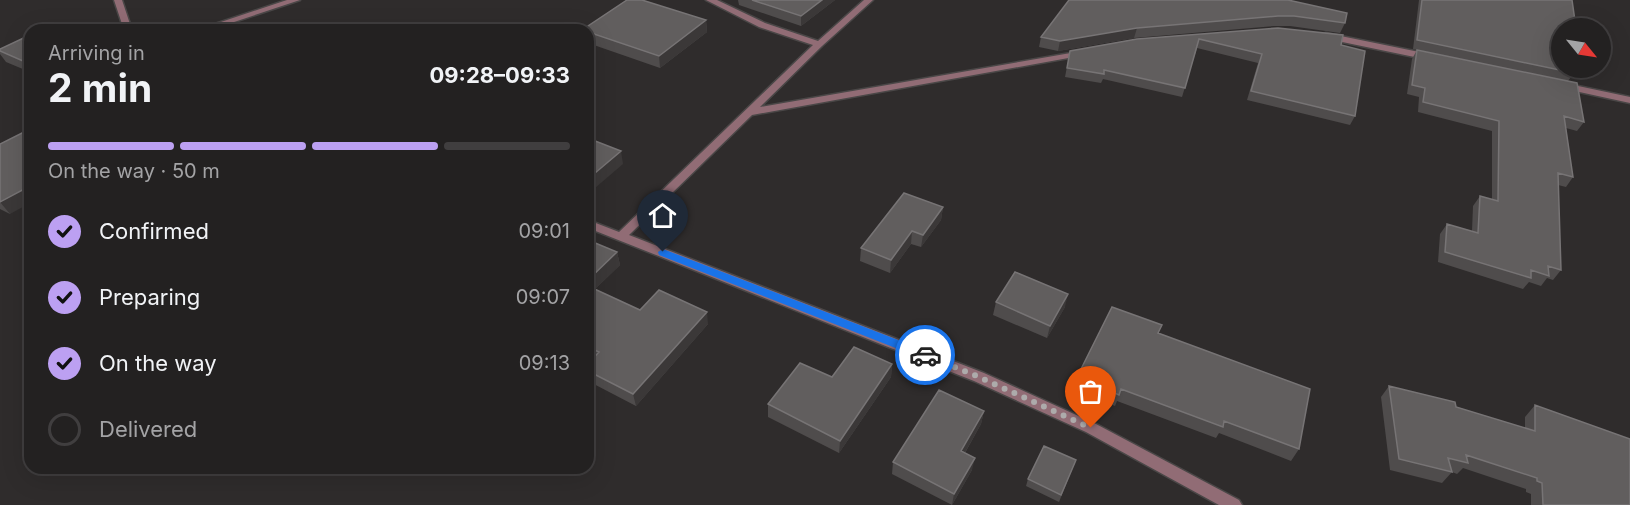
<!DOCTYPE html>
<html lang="en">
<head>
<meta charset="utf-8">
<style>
	body { margin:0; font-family:Inter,sans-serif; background:#2f2e2e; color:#f1f3f6; height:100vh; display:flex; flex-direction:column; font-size:22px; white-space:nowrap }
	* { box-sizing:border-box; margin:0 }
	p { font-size:20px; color:#a3a3a5 }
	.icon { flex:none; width:33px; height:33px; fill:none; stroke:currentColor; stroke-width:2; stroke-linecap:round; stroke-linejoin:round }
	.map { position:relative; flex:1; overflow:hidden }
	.side { position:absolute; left:24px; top:24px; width:570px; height:450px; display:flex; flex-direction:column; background:#232121; border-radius:18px; box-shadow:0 6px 24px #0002,0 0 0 2px #403e3f }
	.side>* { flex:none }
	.needle { width:39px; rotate:120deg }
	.fabs { position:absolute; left:1551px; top:18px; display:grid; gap:12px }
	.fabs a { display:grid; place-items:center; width:60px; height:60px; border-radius:50%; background:#232121; box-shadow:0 6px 24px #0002,0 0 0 2px #403e3f; font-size:30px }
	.pin { position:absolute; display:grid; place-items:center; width:51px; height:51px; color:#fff; margin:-62px -26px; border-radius:50% 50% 50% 0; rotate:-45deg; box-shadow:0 0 6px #0007 }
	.pin .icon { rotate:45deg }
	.courier { position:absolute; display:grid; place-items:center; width:60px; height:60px; margin:-30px; border:4px solid #1a73e8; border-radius:50%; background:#fff; color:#222; box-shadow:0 2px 8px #0007 }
	.overview em { font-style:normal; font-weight:700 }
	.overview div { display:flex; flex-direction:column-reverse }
	.overview { display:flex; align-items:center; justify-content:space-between; height:102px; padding:0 24px }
	h1 { font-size:39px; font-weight:700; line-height:45px }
	.bar { display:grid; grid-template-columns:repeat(4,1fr); gap:9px 6px; align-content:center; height:72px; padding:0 24px }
	.bar i { height:8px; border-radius:4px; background:#403e3f }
	.bar .current { background:#bca0f2 }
	.bar p { grid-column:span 4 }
	ol { padding:0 24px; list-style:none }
	li { display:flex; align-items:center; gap:18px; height:66px }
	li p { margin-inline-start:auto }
	li .icon { padding:6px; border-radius:50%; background:#bca0f2; color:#111; stroke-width:4 }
	li:last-child { color:#a3a3a5 }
	li i { width:33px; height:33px; border:3px solid #403e3f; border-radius:50% }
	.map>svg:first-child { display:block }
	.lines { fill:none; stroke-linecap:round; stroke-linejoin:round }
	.minor-casing { stroke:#4a4747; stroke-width:3 }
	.minor { fill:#916c75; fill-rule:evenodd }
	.wall { fill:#4f4c4c }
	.shaded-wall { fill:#3b3838 }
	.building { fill:#615e5e; stroke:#777475; stroke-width:1.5 }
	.route { fill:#1a73e8 }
	.done { stroke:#adabab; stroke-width:6; stroke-dasharray:0 10.8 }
</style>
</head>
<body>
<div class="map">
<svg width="1630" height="505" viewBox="0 0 1630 505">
	<rect width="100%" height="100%" fill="#2f2c2c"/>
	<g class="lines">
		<g class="minor-casing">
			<path id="minor" d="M114,0H122L132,30H124Z
				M287,0H300L210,30H197Z
				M706,0H717L765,23L818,41L864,0H873L822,46L760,107L1088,50V54L1085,55L752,115L629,235L984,373L1096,424L1239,500L1242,505H1219L1086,432L974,381L588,228V220L619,232L813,45L759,27Z
				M1326,33L1429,54L1434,57L1429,60L1323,38V34Z
				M1564,83L1630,97V103L1561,88V84Z"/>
		</g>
		<use href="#minor" class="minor"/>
	</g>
	<path class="wall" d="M738,0H835L801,26L739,5Z
		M1288,0L1345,23L1340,33L1290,26H1274L1134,38L1058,51L1039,47L1041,37Z
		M1419,0H1572L1562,28L1574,73L1568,81L1584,122L1577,131L1566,128L1573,177L1566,187L1558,185L1561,270L1553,280L1547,278L1541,286L1529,282L1523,289L1438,262L1440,234L1447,224L1472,231L1473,206L1480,196L1492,200V131L1418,112L1419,97L1407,94L1412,59L1417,50L1461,59L1413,49Z
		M706,20L707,32L660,68L588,43V32Z
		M1278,28L1341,45L1355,116L1350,125L1247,100L1258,63L1197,48L1182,97L1103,79L1101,83L1065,77L1070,51Z
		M30,35V72L6,62L0,54V49Z
		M0,144L10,214L0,209Z
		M943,207L941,220L921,247L911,244L890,273L860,261L861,248Z
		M588,240L617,252L620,265L595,289L640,310L708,324L636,406L588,381V364L592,360L588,358Z
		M996,302L1065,307L1047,338L993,315Z
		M1158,333L1299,449L1291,461L1219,433L1216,438L1117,401L1115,406L1073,389L1077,377Z
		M892,364L891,377L839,453L768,417V404L832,377Z
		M1389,386L1525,428V417L1535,405L1630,505H1531V494L1526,492V489L1463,468L1457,474L1452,472L1442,483L1390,470L1381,397Z
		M984,411L981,424L965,453L972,470L952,505L892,474L893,462Z
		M1076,460L1059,502L1026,486L1028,479Z"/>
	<path class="shaded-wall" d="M822,0H835L801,26V16Z
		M706,20L707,32L660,68L659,56Z
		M1137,28L1134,38L1058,51L1060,41Z
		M621,151L623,164L588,194V179Z
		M30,186V203L10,214L0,202Z
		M943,207L941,220L921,247L923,235Z
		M912,231L911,244L890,273L891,260Z
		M617,252L620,265L588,296V280Z
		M1068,294L1065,307L1047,338L1050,326Z
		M707,312L708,324L636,406L633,394Z
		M892,364L891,377L839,453L840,441Z
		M984,411L981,424L959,463L961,451Z
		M975,458L972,470L952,505L954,494Z"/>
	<path class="building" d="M627,0H642L706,20L659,56L588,32V30H582Z
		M752,0H822L801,16Z
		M1069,0H1288L1347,13L1345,23L1294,16H1278L1137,28L1060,41L1041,37Z
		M1422,0H1572L1576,28H1562V68H1572L1574,73L1417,40Z
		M1278,28L1343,35L1341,45L1365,51L1355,116L1251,91L1262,54L1199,39L1185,88L1104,70V74L1067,68L1070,51L1137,39Z
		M30,35V64L0,51V49Z
		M1417,50L1577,83L1584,122L1564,116L1573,177L1558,173L1561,270L1548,266L1549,276L1531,270V278L1445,252L1447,224L1478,233L1480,196L1498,201L1499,121L1423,102L1425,88L1412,85Z
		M30,129V186L0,202V144Z
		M590,139L621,151L588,179V141Z
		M904,193L943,207L923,235L912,231L891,260L861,248Z
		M588,240L617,252L588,280Z
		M1015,272L1068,294L1050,326L996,302Z
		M588,286L640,310L659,290L707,312L633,394L588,371V364L599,352L588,347Z
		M1112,307L1162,325L1158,333L1310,389L1299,449L1224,421L1223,427L1121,389L1119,395L1077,377Z
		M854,347L892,364L840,441L768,404L800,363L832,377Z
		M1389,386L1455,402L1456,407L1535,431V405L1630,439V505H1543L1542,483L1537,481V478L1466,455L1468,463L1448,458L1452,472L1399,459Z
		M939,390L984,411L961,451L975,458L954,494L893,462Z
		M1044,446L1076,460L1061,495L1028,479Z"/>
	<path class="route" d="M663,249L929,352L930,355L929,358H921L659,255L658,252Z"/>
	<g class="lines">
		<path class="done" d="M925,355L979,377L1091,428"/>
	</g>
</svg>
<div class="fabs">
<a><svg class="needle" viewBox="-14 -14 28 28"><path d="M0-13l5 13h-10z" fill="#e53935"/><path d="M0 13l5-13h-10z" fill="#a3a3a5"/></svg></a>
</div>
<div class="pin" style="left:1091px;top:428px;background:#ea580c"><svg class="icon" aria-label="bag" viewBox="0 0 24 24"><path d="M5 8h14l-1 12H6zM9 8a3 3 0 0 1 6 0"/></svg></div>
<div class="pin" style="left:663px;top:252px;background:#1f2937"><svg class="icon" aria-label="home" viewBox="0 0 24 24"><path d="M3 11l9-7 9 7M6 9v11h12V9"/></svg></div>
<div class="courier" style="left:925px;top:355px"><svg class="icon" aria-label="car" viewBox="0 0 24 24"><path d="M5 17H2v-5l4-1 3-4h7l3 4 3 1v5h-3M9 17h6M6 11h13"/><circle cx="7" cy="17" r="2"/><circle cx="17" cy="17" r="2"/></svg></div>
<section class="side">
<div class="overview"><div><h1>2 min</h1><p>Arriving in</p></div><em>09:28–09:33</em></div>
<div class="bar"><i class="current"></i><i class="current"></i><i class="current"></i><i></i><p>On the way · 50 m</p></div>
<ol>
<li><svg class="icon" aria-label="check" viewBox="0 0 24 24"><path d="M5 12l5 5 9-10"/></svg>Confirmed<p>09:01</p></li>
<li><svg class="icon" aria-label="check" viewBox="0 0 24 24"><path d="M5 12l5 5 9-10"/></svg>Preparing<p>09:07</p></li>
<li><svg class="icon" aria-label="check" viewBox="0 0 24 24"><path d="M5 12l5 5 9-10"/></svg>On the way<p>09:13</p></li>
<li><i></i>Delivered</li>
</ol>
</section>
</div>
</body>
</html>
